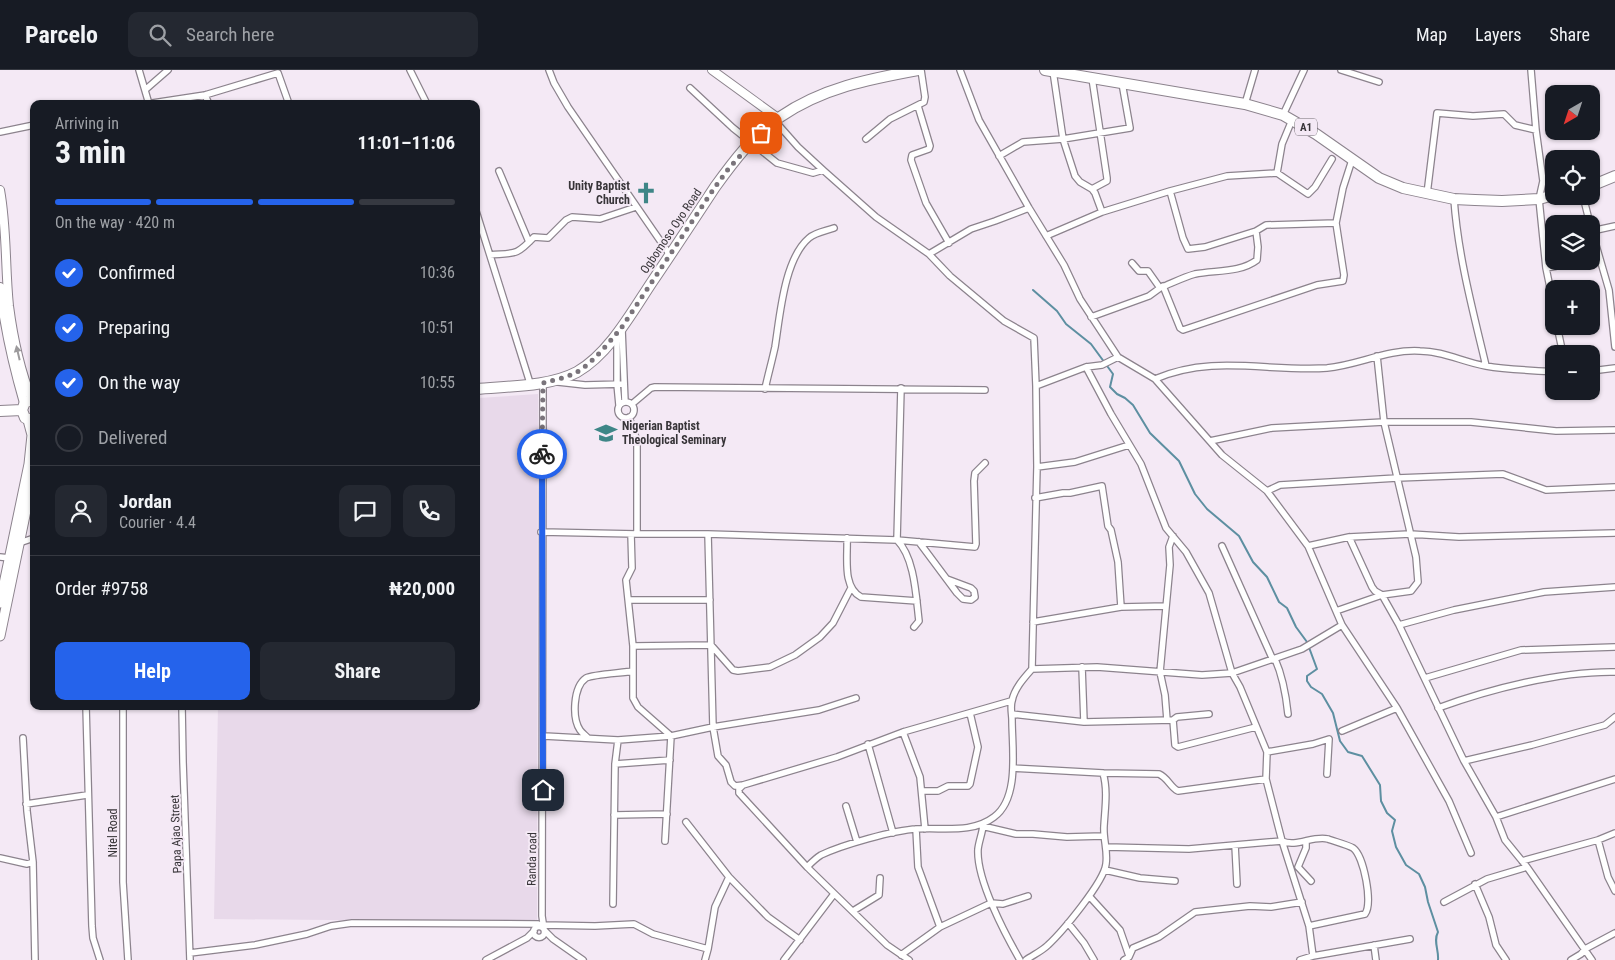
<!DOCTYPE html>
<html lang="en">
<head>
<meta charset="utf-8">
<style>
	body { margin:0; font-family:"Roboto Condensed",sans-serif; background:#242831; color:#f1f3f6; height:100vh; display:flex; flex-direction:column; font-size:19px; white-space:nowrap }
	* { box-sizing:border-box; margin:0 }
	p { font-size:16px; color:#9ea1a6 }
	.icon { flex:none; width:28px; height:28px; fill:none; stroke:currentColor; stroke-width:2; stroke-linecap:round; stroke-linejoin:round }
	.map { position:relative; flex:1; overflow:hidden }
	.drawer { position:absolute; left:30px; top:30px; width:450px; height:610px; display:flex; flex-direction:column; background:#171b24; border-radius:10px; box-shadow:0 1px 4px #0004 }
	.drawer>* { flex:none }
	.needle { width:32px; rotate:219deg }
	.controls { position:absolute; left:1545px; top:15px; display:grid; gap:10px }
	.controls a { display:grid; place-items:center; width:55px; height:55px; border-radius:10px; background:#171b24; box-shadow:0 1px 4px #0004; font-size:25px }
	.pin { position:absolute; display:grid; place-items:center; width:42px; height:42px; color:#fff; margin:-21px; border-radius:10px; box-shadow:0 2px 8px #0006 }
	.courier { position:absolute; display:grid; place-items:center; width:50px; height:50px; margin:-25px; border:4px solid #2563eb; border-radius:50%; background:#fff; color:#222; box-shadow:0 1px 6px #0007 }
	.summary em { font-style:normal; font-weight:700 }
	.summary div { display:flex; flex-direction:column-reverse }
	.summary { display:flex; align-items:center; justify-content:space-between; height:85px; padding:0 25px }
	h1 { font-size:32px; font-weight:700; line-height:38px }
	.bar { display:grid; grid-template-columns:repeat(4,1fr); gap:8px 5px; align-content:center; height:60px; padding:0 25px }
	.bar i { height:6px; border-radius:4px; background:#363941 }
	.bar .on { background:#2563eb }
	.bar p { grid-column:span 4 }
	.line { display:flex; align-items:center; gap:12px; padding:0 25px; border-top:1px solid #363941 }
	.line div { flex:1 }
	.round { display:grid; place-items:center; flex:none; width:52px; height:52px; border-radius:10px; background:#242831 }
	ol { padding:0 25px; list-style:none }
	li { display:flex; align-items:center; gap:15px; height:55px }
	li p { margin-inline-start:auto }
	li .icon { padding:5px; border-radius:50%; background:#2563eb; color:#fff; stroke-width:4 }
	li:last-child { color:#9ea1a6 }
	li i { width:28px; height:28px; border:2px solid #363941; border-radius:50% }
	.button { display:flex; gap:10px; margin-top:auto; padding:10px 25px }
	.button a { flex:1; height:58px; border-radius:10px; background:#2563eb; color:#fff; font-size:20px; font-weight:700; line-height:58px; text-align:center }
	.button a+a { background:#242831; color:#f1f3f6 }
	header { display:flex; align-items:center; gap:30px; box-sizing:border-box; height:70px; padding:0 25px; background:#171b24; border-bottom:1px solid #363941 }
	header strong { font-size:24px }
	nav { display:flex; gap:28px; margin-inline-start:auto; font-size:18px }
	.search { width:350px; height:45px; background:#242831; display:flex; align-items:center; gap:12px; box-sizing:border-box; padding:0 18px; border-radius:10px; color:#9ea1a6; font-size:19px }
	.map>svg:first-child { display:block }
	.built { fill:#e8d9ea }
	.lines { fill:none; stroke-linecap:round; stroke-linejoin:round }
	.stream { stroke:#5d8fa1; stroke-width:2 }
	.street-casing { stroke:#8c838d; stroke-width:8 }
	.secondary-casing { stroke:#8c838d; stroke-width:10 }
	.primary-casing { stroke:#8c838d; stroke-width:11 }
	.highway-casing { stroke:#8c838d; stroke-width:12 }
	.street { stroke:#fff; stroke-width:5.5 }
	.secondary { stroke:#fff; stroke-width:8 }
	.primary { stroke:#fff; stroke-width:9 }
	.highway { stroke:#fff; stroke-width:10 }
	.oneway { fill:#9c9a9c }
	.done { stroke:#7a747b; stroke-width:5; stroke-dasharray:0 9 }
	.route { stroke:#2563eb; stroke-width:6 }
	.labels { text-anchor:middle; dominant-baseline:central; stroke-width:4; stroke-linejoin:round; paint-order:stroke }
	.shield { fill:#f4e9f5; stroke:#706b71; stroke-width:1 }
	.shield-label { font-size:11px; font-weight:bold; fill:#383539 }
	.poi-label { font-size:12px; font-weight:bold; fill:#383539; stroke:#f4e9f5; text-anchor:end }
	.street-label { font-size:12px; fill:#383539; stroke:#f4e9f5 }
</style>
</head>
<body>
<header>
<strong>Parcelo</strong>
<div class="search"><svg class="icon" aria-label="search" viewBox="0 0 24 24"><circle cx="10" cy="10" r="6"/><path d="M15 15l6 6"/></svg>Search here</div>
<nav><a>Map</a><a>Layers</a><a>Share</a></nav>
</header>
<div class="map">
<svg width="1615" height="890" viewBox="0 0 1615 890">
	<rect width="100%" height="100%" fill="#f4e9f5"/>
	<path class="built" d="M538,324L537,852L214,849L218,636H476V331L479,328Z"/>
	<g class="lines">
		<path class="stream" d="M1033,220L1057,241L1066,254L1091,274L1113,304L1110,317L1117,324L1125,328L1133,335L1150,363L1179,391L1195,424L1207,439L1239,466L1253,492L1267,507L1279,532L1287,538L1296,557L1307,572L1317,599L1307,606V611L1311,617L1322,624L1333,643L1340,671L1348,682L1362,686L1380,715L1381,731L1387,743L1395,750L1392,761L1396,777L1406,795L1419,804L1425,817L1428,832L1438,862C1433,871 1439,880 1438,890"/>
		<g class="street-casing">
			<path id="street" d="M139,0L149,34
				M410,0L427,34
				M549,0L554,13L568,37L670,185
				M960,0L979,50L1029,138L1064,195L1080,229L1118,287L1155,309L1222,385L1267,421L1308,476L1342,555L1397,638L1449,731L1471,783
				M1341,0L1379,12
				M1531,0L1536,60L1543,111L1539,129L1546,198L1554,237
				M1053,1L1063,69L1075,106L1080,112L1092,119L1095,123L1102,142
				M1092,8L1107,108V111L1092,119
				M690,18L733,58L777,93L813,103L823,100L876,147L929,184L950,206L1004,251L1034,268L1036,316
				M145,20L168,0
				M205,25L209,34
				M146,34L205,25L278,3L289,34
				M1245,34L1255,0
				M918,36L930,76L929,79L912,85L911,90L926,133L949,173
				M1283,45L1304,0
				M775,51L798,77L823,100
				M0,62L34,55
				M866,69L890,49L924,32L925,27L921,0
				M999,86L1023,72L1063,69L1130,58L1122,13
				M499,101L529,172
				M1277,103L1308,124L1315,117L1332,89
				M1170,121L1183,168L1188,179L1205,177L1256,161
				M1427,124L1437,43L1473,46L1504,44L1515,55L1536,60
				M1583,126L1590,154
				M1454,129C1458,186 1473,241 1486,296
				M476,141L530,313
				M1591,158L1609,220L1615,277
				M1592,161L1615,156
				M1046,166L1102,142L1170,121L1227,106L1277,103L1282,74L1292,50
				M929,184L971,159L995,151L1029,138
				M490,185C515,183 516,186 534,167L548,168L566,150L572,147L600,149L636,137
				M1591,190L1600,189
				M1546,198L1584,191
				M1163,216L1180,258L1183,260L1317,215L1343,211L1344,205L1336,153L1343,118L1352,90
				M1162,217C1172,213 1184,207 1195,204C1215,200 1240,203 1257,190L1258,177L1256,161L1266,155L1336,153
				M1091,247L1149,226L1160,218L1148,201H1139L1132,193
				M1557,256L1563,284
				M622,259L625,332
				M617,264V314L619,335
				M1086,297L1111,344L1141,394L1166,458L1186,482L1209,523L1232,603L1240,617L1267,682L1266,709L1282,771L1309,856L1313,886
				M1591,301L1615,298
				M1155,309C1213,284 1267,302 1327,298C1359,295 1387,279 1420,281C1443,281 1463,292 1486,296C1508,300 1532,300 1554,302
				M558,312L585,315L623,314
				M543,313C541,491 544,668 542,846L544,859
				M901,318L897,470C915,488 916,527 919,551L914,557
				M765,319C768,305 772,291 775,277C780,246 784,189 809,168C816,162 826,161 834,158
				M618 340a8 8 0 1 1 16 0a8 8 0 1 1-16 0Z
				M632,334L651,318L655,317L985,320
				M629,347L636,368L637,376V464
				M1210,371L1272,358L1384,352H1471L1556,361L1615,360
				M1037,397L1075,392L1129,375
				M1267,421L1280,415L1397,408L1503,404L1546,420L1615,417
				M1035,428L1063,423H1070L1102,416L1108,456L1111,460L1118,492L1121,537
				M541,462L637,464H708L897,470L975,477L976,474L974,411L975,403L985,393
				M631,464L632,498L626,510L633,576V628L638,637L671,666L665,771
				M708,464L713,657L718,686L726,695L731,712L735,716L743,715
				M1349,467L1372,517L1375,521L1382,525L1399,555L1464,691L1496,747L1505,770L1527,797L1592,890
				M847,468C848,487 842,517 861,527L917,531
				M919,472L957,523L963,529L971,530L975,527L974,521L971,518L947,509
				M19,473L34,468
				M1222,476L1273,590
				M1308,476L1349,467L1410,464L1459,467L1615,463
				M0,487L10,488
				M629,530H710
				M1336,541L1382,525L1411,521L1418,512L1416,487L1384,352L1377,286
				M1033,552L1121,537L1166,536
				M1399,555L1454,540L1544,522L1615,517
				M633,576L711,575L733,600L738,601L770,597L795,585L820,567L833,553L851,518
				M1275,589C1283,607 1286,625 1288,644
				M1082,597L1084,652
				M1032,599L1097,597L1202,605L1232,603L1302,579L1342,555
				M1425,608L1521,580L1615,577
				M86,636L92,856L93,868L100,890
				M123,636V812L128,890
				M182,636L183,692L190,890
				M1438,638C1490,619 1560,601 1615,602
				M1012,644L1084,652L1173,650L1175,675L1178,677L1256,657
				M1167,650L1165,625L1160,602L1170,495L1169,477L1173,466
				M1173,650L1177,647L1209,644
				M1342,661L1397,638
				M903,662L920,707L925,759
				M544,666L618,670L671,666L713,657L819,640L856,628
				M23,668L27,741L33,792L35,890
				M588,668C585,665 582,663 580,660C572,648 573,617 586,608C594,604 623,603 633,601
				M868,674L893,763
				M1267,682L1313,674L1329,669L1327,704
				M1464,691L1532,675L1605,655L1615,647
				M615,694L670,690
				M1013,698L1103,703L1159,704C1168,708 1170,717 1178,721L1266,709
				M922,721H938L948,716H968L970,714L978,677L970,643
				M26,734L87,725
				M846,736L857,772
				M614,745L667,744
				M1496,747L1615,709
				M686,752L729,807L768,847L800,870
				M982,756L1016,764H1033L1067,767L1103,766
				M983,756C982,764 979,771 978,779C976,809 1005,864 1020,890
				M916,759L918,797L940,857
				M1598,770L1608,807L1615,821
				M1306,771V778L1298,797L1311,811
				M1235,775L1237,814
				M1106,777L1189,779L1282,771C1296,778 1313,765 1328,769C1333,771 1348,775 1353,778C1364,786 1373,834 1365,844L1309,856
				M0,788L27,794L33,792
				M1522,791L1598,770L1615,763
				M807,797L739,723V719L743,715L837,687L903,662L1011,631
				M1105,800L1140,808L1175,811
				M1475,814L1489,847L1496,875L1506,890
				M1090,827L1120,860L1129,886
				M1444,832L1487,809L1527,797
				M613,834L615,694L618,670
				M853,841L879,825L880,808
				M1068,853L1084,873L1094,890
				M543,855L595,856L634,854L653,864L708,879
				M533.5 862a5.5 5.5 0 1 1 11 0a5.5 5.5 0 1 1-11 0Z
				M545,861L553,869L583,890
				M1374,875L1376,890
				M190,883L255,875L307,864L331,856L352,853L538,854
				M901,885L940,857L991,833L1003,834L1028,826
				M486,890L527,868L534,861
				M705,890L708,879L715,837L729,807
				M784,890L834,824
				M909,890L887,875L807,797C811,793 816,788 821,785C842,775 894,760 917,759C942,757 972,764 994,747C1020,728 1012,678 1012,650C1012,644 1010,637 1012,631C1014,619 1024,608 1032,599L1037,397L1036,316L1086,297L1102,295L1118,287
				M1026,890C1033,885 1042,881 1048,875C1062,862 1104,812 1106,794C1108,781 1103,769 1104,756C1105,738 1108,720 1103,703
				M1124,890L1129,887L1133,878L1159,867L1195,842L1250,836L1271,837L1302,832
				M1300,890L1313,886L1410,869
				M1571,890L1581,884L1585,879L1615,863"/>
		</g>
		<g class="secondary-casing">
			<path id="secondary" d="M712,0L778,48
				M0,120C7,158 5,197 9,236C13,267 20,300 32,330
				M0,217C4,257 13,295 24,333"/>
		</g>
		<g class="primary-casing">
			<path id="primary" d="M0,533L29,394L32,365L28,350
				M0,566L34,402"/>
		</g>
		<g class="highway-casing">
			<path id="highway" d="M1045,0L1245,34L1283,45L1316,64L1379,108L1403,118L1454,129L1475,130L1502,131L1539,129L1554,125
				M1591,116L1615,106
				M476,319C507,316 549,317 577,302C609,284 632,242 652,212C673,181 694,149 715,117C733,92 754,64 780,47C822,18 869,9 918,0
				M34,330L25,332L22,340L25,348L34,350
				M0,341L22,340"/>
		</g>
		<use href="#street" class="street"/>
		<use href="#secondary" class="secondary"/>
		<use href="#primary" class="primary"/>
		<use href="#highway" class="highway"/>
	</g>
	<defs><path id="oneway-solid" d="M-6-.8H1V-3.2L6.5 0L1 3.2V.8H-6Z" transform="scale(1.25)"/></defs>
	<use class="oneway" href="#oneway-solid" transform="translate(18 283) rotate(-103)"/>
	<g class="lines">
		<path class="done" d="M542,384L543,313C554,310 566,308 577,302C595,291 609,272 622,257L715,117L729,98L761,63"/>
		<path class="route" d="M542,384L543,720"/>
	</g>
	<defs>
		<g id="church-bare" transform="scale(1.725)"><path d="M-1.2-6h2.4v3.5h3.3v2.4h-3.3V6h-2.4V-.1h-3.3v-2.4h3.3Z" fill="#3e8687" stroke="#f4e9f5" stroke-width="2.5" paint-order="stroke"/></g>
		<g id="school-bare" transform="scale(1.725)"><path d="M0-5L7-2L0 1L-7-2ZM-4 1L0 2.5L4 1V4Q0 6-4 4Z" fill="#3e8687" stroke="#f4e9f5" stroke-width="2.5" paint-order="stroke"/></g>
	</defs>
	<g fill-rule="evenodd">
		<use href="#church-bare" x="646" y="123"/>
		<use href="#school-bare" x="606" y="363"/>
	</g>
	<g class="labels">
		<rect class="shield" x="1295" y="48.5" width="22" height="17" rx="4"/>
		<g class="shield-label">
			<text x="1306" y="57">A1</text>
		</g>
		<g class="poi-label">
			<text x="630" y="116">Unity Baptist<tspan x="630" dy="14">Church</tspan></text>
			<text x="622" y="356" text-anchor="start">Nigerian Baptist<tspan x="622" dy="14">Theological Seminary</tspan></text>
		</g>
		<g class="street-label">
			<text transform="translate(671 161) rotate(-56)">Ogbomoso Oyo Road</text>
			<text transform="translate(113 763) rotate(-90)">Nitel Road</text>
			<text transform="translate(176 764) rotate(-92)">Papa Ajao Street</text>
			<text transform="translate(532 789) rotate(-89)">Randa road</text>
		</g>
	</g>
</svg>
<div class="controls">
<a><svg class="needle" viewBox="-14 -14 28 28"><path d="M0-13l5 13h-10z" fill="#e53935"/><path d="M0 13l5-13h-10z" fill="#9ea1a6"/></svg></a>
<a><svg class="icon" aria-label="locate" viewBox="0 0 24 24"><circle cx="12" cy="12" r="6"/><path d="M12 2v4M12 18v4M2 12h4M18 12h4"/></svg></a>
<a><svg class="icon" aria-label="layers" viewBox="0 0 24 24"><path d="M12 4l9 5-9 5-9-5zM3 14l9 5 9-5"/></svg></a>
<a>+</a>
<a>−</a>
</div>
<div class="pin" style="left:761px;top:63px;background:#ea580c"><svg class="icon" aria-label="bag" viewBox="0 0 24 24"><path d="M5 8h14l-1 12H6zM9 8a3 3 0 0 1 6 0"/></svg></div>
<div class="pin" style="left:543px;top:720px;background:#1f2937"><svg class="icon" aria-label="home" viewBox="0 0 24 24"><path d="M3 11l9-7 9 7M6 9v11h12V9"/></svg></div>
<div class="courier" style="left:542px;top:384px"><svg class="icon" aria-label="bike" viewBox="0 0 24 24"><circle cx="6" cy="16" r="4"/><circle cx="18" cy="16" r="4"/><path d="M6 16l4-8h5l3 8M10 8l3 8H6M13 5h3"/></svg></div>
<section class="drawer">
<div class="summary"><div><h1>3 min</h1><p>Arriving in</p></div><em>11:01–11:06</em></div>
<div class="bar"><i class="on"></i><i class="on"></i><i class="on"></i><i></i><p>On the way · 420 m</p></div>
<ol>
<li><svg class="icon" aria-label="check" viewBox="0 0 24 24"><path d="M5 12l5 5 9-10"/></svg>Confirmed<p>10:36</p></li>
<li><svg class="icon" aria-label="check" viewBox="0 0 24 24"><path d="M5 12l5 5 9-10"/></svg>Preparing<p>10:51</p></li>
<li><svg class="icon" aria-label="check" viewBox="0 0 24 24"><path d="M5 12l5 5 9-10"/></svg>On the way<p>10:55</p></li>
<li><i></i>Delivered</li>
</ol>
<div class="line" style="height:90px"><a class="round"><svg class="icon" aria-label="person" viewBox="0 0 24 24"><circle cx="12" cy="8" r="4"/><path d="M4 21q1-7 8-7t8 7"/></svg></a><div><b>Jordan</b><p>Courier · 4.4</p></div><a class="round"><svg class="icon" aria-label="chat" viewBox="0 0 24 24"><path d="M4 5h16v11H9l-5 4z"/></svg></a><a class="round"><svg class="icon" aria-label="phone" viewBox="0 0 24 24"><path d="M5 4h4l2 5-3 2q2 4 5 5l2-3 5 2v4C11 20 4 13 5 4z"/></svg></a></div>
<div class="line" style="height:65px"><div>Order #9758</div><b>₦20,000</b></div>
<div class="button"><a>Help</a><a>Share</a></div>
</section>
</div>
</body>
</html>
